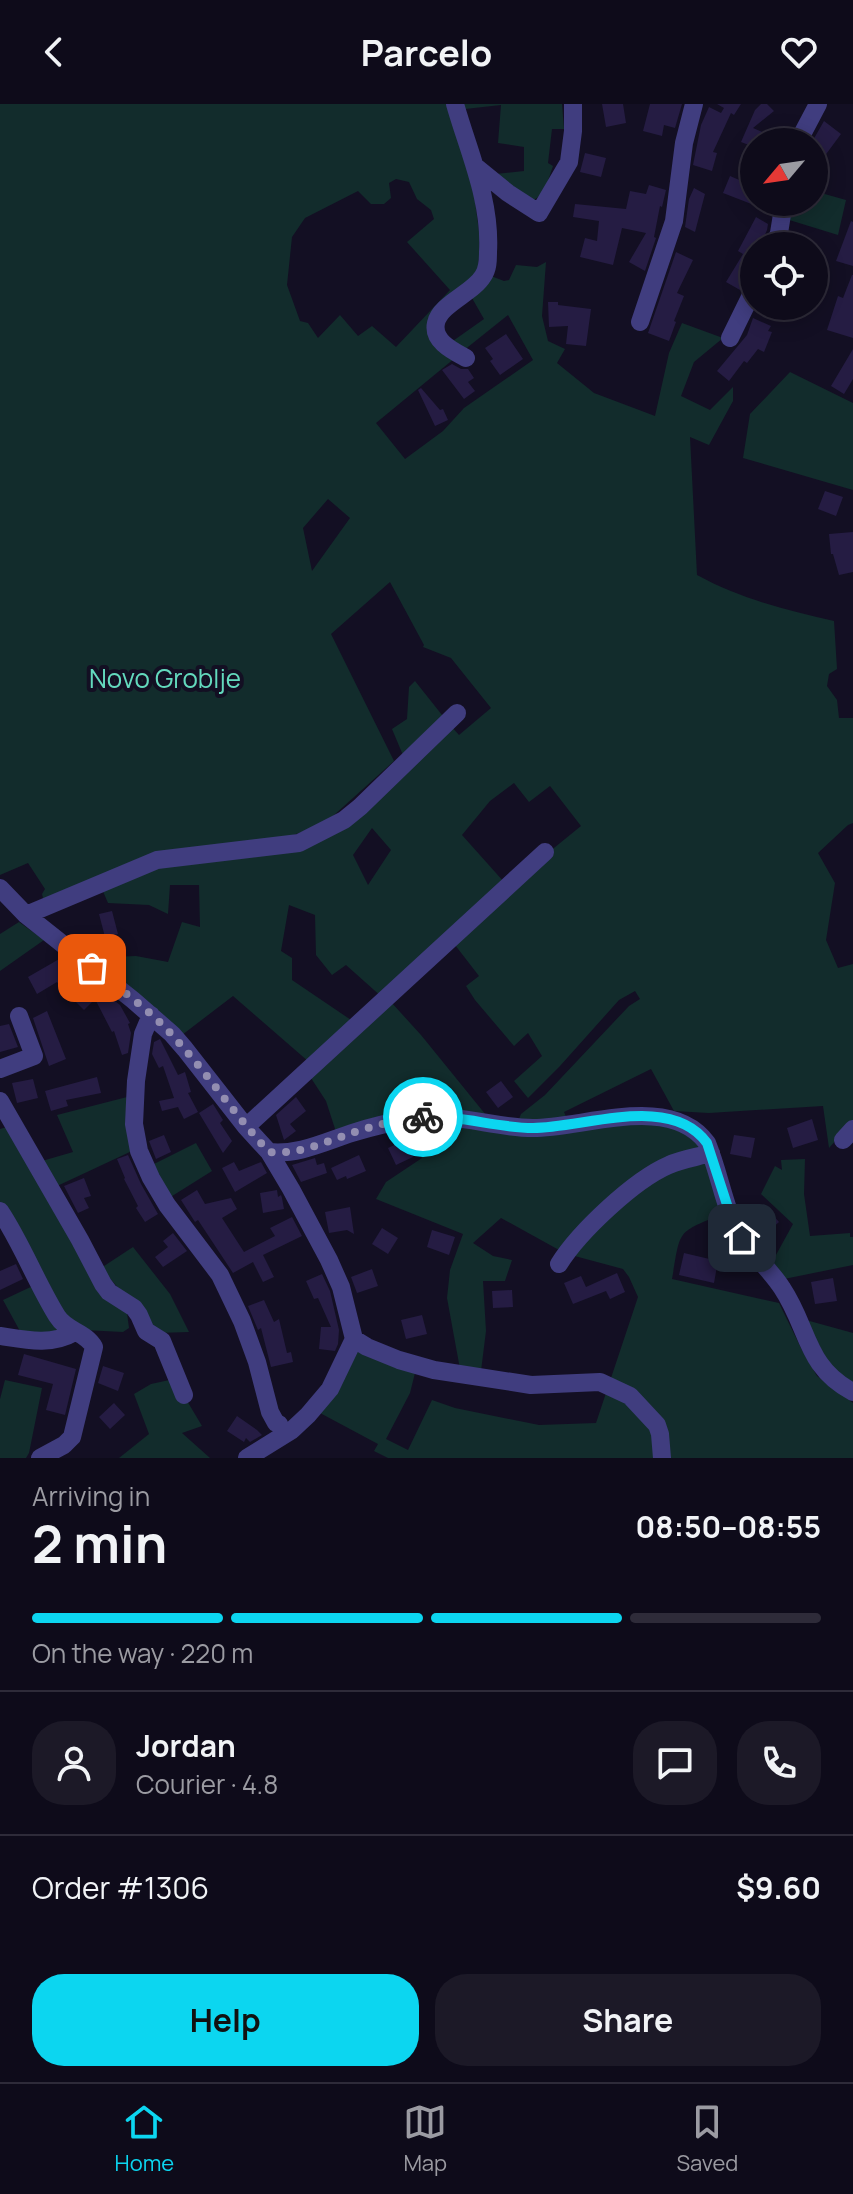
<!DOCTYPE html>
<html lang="en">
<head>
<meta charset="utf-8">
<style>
	body { margin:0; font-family:Manrope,sans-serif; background:#1c1927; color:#f1f3f6; height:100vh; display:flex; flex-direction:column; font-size:30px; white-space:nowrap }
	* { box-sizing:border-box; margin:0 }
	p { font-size:26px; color:#9b9ba2 }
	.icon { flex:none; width:44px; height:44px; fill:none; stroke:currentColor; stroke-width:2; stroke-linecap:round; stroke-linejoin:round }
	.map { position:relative; height:1354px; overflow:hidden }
	.panel { display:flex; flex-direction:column; background:#0e0b1a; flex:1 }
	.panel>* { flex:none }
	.needle { width:52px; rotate:241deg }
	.buttons { position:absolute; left:740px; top:24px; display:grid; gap:16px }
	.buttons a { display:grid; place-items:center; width:88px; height:88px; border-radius:50%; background:#0e0b1a; box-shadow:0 4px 20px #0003,0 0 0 2px #2e2b39; font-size:40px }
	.pin { position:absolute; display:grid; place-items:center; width:68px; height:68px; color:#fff; margin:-34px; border-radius:16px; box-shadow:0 4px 12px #0006 }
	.courier { position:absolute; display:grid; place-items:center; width:80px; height:80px; margin:-40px; border:6px solid #0cd6f0; border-radius:50%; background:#fff; color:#222; box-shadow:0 2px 10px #0007 }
	.overview em { font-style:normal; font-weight:700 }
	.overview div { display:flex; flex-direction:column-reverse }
	.overview { display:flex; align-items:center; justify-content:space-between; height:136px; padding:0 32px }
	h1 { font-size:52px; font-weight:700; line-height:60px }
	.bar { display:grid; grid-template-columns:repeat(4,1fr); gap:12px 8px; align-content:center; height:96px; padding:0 32px }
	.bar i { height:10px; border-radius:6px; background:#2e2b39 }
	.bar .selected { background:#0cd6f0 }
	.bar p { grid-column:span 4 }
	.line { display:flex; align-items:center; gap:20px; padding:0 32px; border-top:2px solid #2e2b39 }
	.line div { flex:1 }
	.round { display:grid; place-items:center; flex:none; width:84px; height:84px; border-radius:32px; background:#1c1927 }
	.button { display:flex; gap:16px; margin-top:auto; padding:16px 32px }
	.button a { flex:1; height:92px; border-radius:32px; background:#0cd6f0; color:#111; font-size:32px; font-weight:700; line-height:92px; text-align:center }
	.button a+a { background:#1c1927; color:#f1f3f6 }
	header { display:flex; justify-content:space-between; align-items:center; height:104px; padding:0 32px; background:#0e0b1a; font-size:36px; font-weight:700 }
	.tab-bar { display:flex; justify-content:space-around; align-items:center; height:112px; border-top:2px solid #2e2b39; background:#0e0b1a; font-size:22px; color:#9b9ba2 }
	.tab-bar a { display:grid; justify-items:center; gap:4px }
	.tab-bar .selected { color:#0cd6f0 }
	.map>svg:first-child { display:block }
	.green { fill:#122c2c; fill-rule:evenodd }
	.building { fill:#251c43 }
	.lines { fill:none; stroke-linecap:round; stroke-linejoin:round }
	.minor { stroke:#403d7f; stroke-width:18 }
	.done { stroke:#938eb1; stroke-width:8; stroke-dasharray:0 14.4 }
	.route { stroke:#0cd6f0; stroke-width:10 }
	.labels { text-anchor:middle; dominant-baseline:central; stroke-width:8; stroke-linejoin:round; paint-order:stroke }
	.park-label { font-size:26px; fill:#63d9bd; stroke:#130f23 }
</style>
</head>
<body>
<header><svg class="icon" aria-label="back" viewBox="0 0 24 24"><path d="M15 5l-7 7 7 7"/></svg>Parcelo<svg class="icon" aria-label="heart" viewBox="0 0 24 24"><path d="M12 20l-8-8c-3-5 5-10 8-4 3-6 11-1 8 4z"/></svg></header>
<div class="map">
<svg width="853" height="1354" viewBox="0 0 853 1354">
	<rect width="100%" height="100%" fill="#130f23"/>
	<path class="green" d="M0,0H446L472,75L480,135L478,169L437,208L455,254L376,319L405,355L443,327L464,304L533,256L508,211L463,247L450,239L484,215L472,194L491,172L504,177L509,176L516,161L537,163L546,158L542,212L548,237L565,245L557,259L594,289L655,312L669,249L682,219L723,234L694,258L681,292L710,306L733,283V297L709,341L690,333L697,471C741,495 786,506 834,517L837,565L829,570L827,582L837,596L839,614H853V719L848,721L818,749L835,779L826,836L838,864L853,860V1017L829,1044L823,1002L709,1009L674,1007L651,965L564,1008L567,1015L531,1020L519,1015L521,1010L545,991L629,902L640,895L635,887L619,896L560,962L528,994L514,977L542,952L528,929L514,942L475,896L466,882L479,872L455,841L549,748L581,722L550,682L529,698L514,679L490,697L462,731L504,778L383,894L346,861L332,871L316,851L315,811L289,801L281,847L292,854V876L354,918L309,958L233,892L182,931L98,863L111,853L136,852L168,858L182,818L200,823L199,781H170L168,810L149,801L108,799L102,785L157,762L301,743L450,621L459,631L491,604L451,554L423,543L424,541L390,478L331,530L394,657L333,712L310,725L285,734L181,750L44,798L42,790L45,785L28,759L0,771ZM396,75L409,78L417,95L431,106L434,115L407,138L450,186L396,243L372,222L358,232L340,211L318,234L308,219L300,217L287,181L292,133L305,114L358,87L371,100H384L391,94L389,79ZM328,395L350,414L312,467L303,424ZM372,724L391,746L368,781L353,751Z
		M463,0H562L564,25H552L548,59L553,62C548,76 545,92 530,98L495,70L524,67V43L498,39L501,1L465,5Z
		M814,87L846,96L838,131L786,115L788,98H814Z
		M790,268L853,299V386L743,354L750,310Z
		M415,577L446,616L405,656L392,625L407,615L409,583Z
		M19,818L44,836L0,867V830Z
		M391,898L421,931L490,1016L337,1031L326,997L309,971Z
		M131,992L134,1046L55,1083L42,1057L73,1048L57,1011Z
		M639,1017L675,1023L701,1042L559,1146L501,1114L473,1139L493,1152L512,1156L505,1177H483L486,1227L481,1267L460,1265L447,1194L450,1166L463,1130L376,1095L386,1078L422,1054L406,1023Z
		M10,1022L127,1209L129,1224L123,1228L83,1226L65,1213L0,1098V1025Z
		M196,1039L212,1067L169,1094L150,1062Z
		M805,1055L804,1090L810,1132L850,1129V1133H853V1161L784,1175L771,1160L793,1120L761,1090L775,1062L782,1066L781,1056Z
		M708,1059L723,1110C675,1129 681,1126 672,1175L779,1199L802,1246L817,1272L853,1299V1354H388L374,1347L378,1340L320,1309L356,1244L416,1265L410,1289L386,1335L408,1346L432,1296L455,1304L539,1321L596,1319L638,1193L629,1173L623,1165L571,1151L590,1128L665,1069Z
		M133,1143L170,1190L189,1228L157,1229L101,1164Z
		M37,1180L61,1228L21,1229L3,1196Z
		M806,1216L853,1229V1280L829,1260Z
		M174,1275L202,1322L182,1329L210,1354H119L149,1330L134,1290L151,1280Z
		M5,1276L42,1284L29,1349L26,1354H0V1295Z"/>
	<path class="building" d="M602,0H623L626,19L606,23Z
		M650,0H682L675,24L664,21L662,32L643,27Z
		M717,0H741L734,11L731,9L713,48L717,49L712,67L693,61L701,21L709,3L721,9L724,4Z
		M761,0H767L774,7L753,24L785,38H754V43L741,38L755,6Z
		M824,17L841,30L824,53L818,80H814V38H812Z
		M585,49L606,54L601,73L580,68Z
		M752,53H754V101L723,89L730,72L744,78Z
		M649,81L666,86L662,103L660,102L654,133L656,134L645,167L629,158L646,129L622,124L613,161L580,153L585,134L597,137L599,117L573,113L575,100L626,105L630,87L646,90Z
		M694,84L705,90L695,128L685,123L689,95Z
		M756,113L768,120L767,126L760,142H754V167L740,186L726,178L743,150L738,147Z
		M851,117L853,118V162L836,157Z
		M676,148L693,156L677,189L684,192L674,217L676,218L669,237L648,229Z
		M852,171H853V234L827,226L838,192L843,194Z
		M548,198H558V201L591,205L586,242L566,240L568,222L549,223Z
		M753,214L771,222L768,227L772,228L764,248L758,245L747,259L744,257L729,277L717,267L747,231Z
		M506,230L523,255L500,271L490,257L493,255L485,244Z
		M853,245V275L844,290L831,282Z
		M452,260L461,265H468L474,274L468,278L475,287L464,295L442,266Z
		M421,284L440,306L443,305L448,316L435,322L418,286Z
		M825,387L843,393L836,412L818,405Z
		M853,428V468L839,471L833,450H831L829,430Z
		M112,807L118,830L105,833L99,810Z
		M61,854L74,873L59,881L57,878L37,890L28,873Z
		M84,880L95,893L101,886L120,901L130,919L128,920L131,929L128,949L122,951L114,927L112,928L95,895L84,906L71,893Z
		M47,907L66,955L49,962L33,914Z
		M9,920L18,943L0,948V922Z
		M160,935L178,971L185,968L191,988L188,989L198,1008L184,1015L178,1003L162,1007L159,997L174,994L163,962L159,964L152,950L154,938Z
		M97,973L101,989L66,996L68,1002L51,1007L45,987Z
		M33,975L38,994L17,999L12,979Z
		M501,977L513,993L498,1004L486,988Z
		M296,993L306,1007L290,1020L296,1027L284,1036L276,1011Z
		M213,1000L223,1016L220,1019L232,1037L223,1049L199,1009Z
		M812,1015L818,1036L793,1044L787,1024Z
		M164,1031L171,1048L156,1055L149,1037Z
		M734,1031L755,1034L751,1054L730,1050Z
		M405,1036L413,1053L396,1061L388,1044Z
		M128,1051L141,1080L158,1110L145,1118L136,1104L138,1102L124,1075L125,1074L117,1055Z
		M359,1051L366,1067L347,1075L346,1072L337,1076L331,1064Z
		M315,1054L317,1061L324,1059L327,1069L301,1078L292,1061Z
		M234,1058L239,1067L261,1058L267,1069L235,1088L222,1064Z
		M84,1074L91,1092L84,1094L89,1104L78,1109L64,1082Z
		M197,1086L205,1100L231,1094L237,1105L222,1114L244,1148L275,1132L270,1124L292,1113L302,1132L263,1151L274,1173L263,1178L253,1158L233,1169L198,1116L195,1118L181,1096Z
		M277,1086L278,1093L281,1091L282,1094L284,1105L263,1109L260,1089Z
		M765,1102L779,1118L762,1133L748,1118Z
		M350,1103L354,1130L347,1126L329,1129L325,1108Z
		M382,1124L398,1134L388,1150L372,1140Z
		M432,1126L455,1133L449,1151L427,1143Z
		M173,1129L187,1147L163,1163L155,1153L168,1143L163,1137Z
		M684,1149L718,1157L714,1179L679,1171Z
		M16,1160L23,1175L0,1186V1167Z
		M372,1165L378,1182L357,1189L351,1173Z
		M617,1169L625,1188L610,1195L606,1187L573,1200L564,1179L581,1172L586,1183Z
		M322,1170L330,1187L339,1226L338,1240L335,1247L319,1245L321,1223H331L318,1194L314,1195L306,1177Z
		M833,1174L837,1197L815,1200L811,1178Z
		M512,1186L513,1203L493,1204L492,1187Z
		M264,1196L274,1218L279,1215L287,1249L291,1248L293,1258L271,1263L261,1224L258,1226L248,1202Z
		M422,1211L427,1230L406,1235L401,1216Z
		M24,1250L76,1265L65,1311L46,1306L53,1280L18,1271Z
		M103,1262L124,1269L118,1287L98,1279Z
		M114,1299L125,1311L110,1325L99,1313Z
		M237,1312L257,1326L262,1331L250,1338L246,1334L244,1338L227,1327Z"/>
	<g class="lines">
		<path class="minor" d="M455,0C469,49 491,96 488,148C488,156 488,165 483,172C473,189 440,200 436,219C432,237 453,247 466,254
			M798,38L818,0
			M476,63L508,89L539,109L569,58L573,27V0
			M774,142L779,129L784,98
			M640,218L674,117L684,39L694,0
			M730,234L754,185
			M0,784L26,811L133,896L172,930L185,945L246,1023L269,1048L291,1085L329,1156L341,1183L354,1235L330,1285L308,1311L292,1326L247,1354
			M26,811L157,756L299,739L344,716L360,703L457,609
			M151,911L143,930L136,977L134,1020L139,1047L151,1074L167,1101L220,1171L242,1217L257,1258L270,1308L276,1319L279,1320
			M0,965L34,952L19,912
			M0,997L80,1136L103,1180L109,1188L134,1204L139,1211L146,1227L162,1237L184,1291
			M246,1023L545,748
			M843,1036L853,1025
			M269,1048C299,1051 324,1038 352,1029C371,1023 391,1018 411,1015C453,1007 492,1024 533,1024C584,1024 671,989 707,1039C718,1066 723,1095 734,1121C745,1145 768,1162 782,1184C809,1224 805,1263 853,1288
			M0,1107C22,1140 36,1178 57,1212C66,1227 86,1228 94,1243L72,1333L64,1341L40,1354
			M559,1160C579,1128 634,1076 669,1061C682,1055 698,1053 711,1049
			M0,1232C26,1236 51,1242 75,1228
			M354,1235L367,1243L399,1256L434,1266L531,1281L600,1278L630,1292L657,1321L660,1330L662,1354"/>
	</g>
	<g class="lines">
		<path class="done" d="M92,864C120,885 150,906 173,932C207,969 235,1011 269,1048C297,1051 323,1039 349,1030C372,1022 399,1015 423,1013"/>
		<path class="route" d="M423,1013C461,1011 496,1024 533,1024C584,1024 671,989 707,1039L732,1116L742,1134"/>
	</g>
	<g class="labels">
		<g class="park-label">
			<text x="165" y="574">Novo Groblje</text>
		</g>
	</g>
</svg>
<div class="buttons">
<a><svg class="needle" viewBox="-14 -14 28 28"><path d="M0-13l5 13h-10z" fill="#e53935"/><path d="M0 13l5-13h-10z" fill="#9b9ba2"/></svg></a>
<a><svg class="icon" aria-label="locate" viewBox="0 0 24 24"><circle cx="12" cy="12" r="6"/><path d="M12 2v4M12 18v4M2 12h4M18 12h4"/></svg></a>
</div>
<div class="pin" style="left:92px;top:864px;background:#ea580c"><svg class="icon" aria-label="bag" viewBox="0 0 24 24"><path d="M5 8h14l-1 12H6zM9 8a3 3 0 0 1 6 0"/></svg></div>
<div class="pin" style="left:742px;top:1134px;background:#1f2937"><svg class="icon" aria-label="home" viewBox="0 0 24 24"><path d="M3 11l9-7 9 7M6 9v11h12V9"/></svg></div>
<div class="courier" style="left:423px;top:1013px"><svg class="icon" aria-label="bike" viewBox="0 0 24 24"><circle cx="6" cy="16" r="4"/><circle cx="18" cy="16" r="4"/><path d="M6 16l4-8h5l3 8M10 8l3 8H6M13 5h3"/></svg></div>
</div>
<section class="panel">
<div class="overview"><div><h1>2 min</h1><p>Arriving in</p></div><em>08:50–08:55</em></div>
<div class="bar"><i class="selected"></i><i class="selected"></i><i class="selected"></i><i></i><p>On the way · 220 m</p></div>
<div class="line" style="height:144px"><a class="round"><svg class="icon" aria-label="person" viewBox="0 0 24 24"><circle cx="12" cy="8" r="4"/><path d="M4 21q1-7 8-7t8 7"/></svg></a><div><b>Jordan</b><p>Courier · 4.8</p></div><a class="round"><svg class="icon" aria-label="chat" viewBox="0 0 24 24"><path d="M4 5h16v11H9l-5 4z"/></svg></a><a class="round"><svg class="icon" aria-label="phone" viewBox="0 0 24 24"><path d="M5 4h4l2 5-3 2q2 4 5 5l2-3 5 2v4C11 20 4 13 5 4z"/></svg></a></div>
<div class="line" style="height:104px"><div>Order #1306</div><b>$9.60</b></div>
<div class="button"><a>Help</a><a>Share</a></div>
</section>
<nav class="tab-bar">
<a class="selected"><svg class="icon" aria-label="home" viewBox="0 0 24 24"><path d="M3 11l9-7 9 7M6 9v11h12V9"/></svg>Home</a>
<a><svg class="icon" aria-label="map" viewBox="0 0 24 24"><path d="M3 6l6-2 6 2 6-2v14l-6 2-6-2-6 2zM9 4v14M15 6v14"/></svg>Map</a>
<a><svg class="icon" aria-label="saved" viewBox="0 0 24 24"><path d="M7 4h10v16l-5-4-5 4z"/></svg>Saved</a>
</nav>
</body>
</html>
